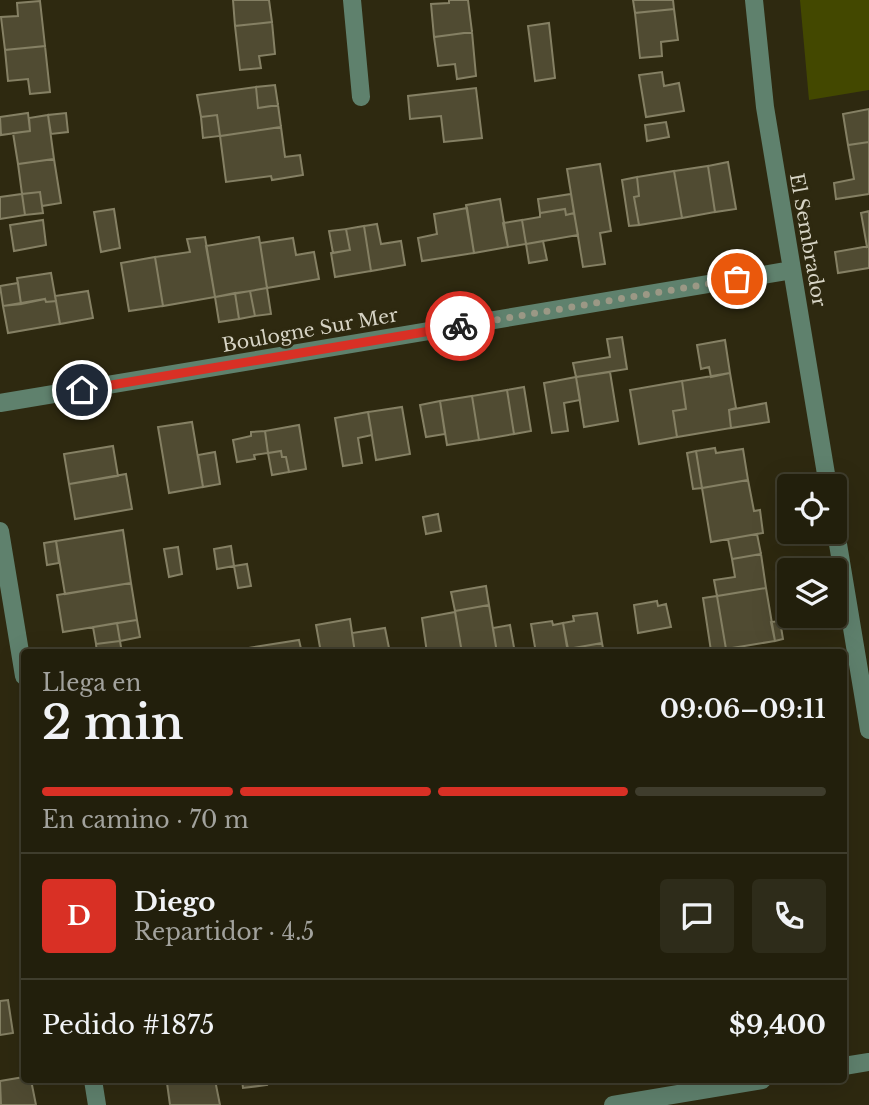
<!DOCTYPE html>
<html lang="es">
<head>
<meta charset="utf-8">
<style>
	body { margin:0; font-family:"Libre Baskerville",serif; background:#2e2c1a; color:#f1f3f6; height:100vh; display:flex; flex-direction:column; font-size:26px; white-space:nowrap }
	* { box-sizing:border-box; margin:0 }
	p { font-size:23px; color:#a2a29d }
	.icon { flex:none; width:38px; height:38px; fill:none; stroke:currentColor; stroke-width:2; stroke-linecap:round; stroke-linejoin:round }
	.map { position:relative; flex:1; overflow:hidden }
	.sheet { position:absolute; left:21px; top:649px; width:826px; height:434px; display:flex; flex-direction:column; background:#221f0c; border-radius:7px; box-shadow:0 7px 28px #0002,0 0 0 2px #3f3d2d }
	.sheet>* { flex:none }
	.tools { position:absolute; left:777px; top:474px; display:grid; gap:14px }
	.tools a { display:grid; place-items:center; width:70px; height:70px; border-radius:7px; background:#221f0c; box-shadow:0 7px 28px #0002,0 0 0 2px #3f3d2d; font-size:35px }
	.pin { position:absolute; display:grid; place-items:center; width:60px; height:60px; color:#fff; margin:-30px; border:4px solid #fff; border-radius:50%; box-shadow:0 2px 7px #0007 }
	.courier { position:absolute; display:grid; place-items:center; width:70px; height:70px; margin:-35px; border:5px solid #d93025; border-radius:50%; background:#fff; color:#222; box-shadow:0 2px 9px #0007 }
	.overview em { font-style:normal; font-weight:600 }
	.overview div { display:flex; flex-direction:column-reverse }
	.overview { display:flex; align-items:center; justify-content:space-between; height:119px; padding:0 21px }
	h1 { font-size:46px; font-weight:600; line-height:52px }
	.bar { display:grid; grid-template-columns:repeat(4,1fr); gap:10px 7px; align-content:center; height:84px; padding:0 21px }
	.bar i { height:9px; border-radius:5px; background:#3f3d2d }
	.bar .selected { background:#d93025 }
	.bar p { grid-column:span 4 }
	.line { display:flex; align-items:center; gap:18px; padding:0 21px; border-top:2px solid #3f3d2d }
	.line div { flex:1 }
	.round { display:grid; place-items:center; flex:none; width:74px; height:74px; border-radius:7px; background:#2e2c1a }
	.map>svg:first-child { display:block }
	.green { fill:#434800 }
	.building { fill:#504b32; stroke:#858064; stroke-width:2 }
	.lines { fill:none; stroke-linecap:round; stroke-linejoin:round }
	.minor { stroke:#5f816d; stroke-width:18 }
	.done { stroke:#9b9885; stroke-width:7; stroke-dasharray:0 12.6 }
	.route { stroke:#d93025; stroke-width:9 }
	.labels { text-anchor:middle; dominant-baseline:central; stroke-width:6; stroke-linejoin:round; paint-order:stroke }
	.street-label { font-size:19px; fill:#d6d3c4; stroke:#2e2910 }
</style>
</head>
<body>
<div class="map">
<svg width="869" height="1105" viewBox="0 0 869 1105">
	<rect width="100%" height="100%" fill="#2e2910"/>
	<path class="green" d="M800,0H869V90L809,100Z"/>
	<path class="building" d="M233,0H269L272,22L235,26Z
		M449,0H468L472,32L434,37L431,4L449,3Z
		M633,0H673L674,9L635,13Z
		M40,1L45,46L5,50L1,17L18,16L17,3Z
		M674,9L678,40L661,42L662,56L640,58L635,13Z
		M272,22L275,54L259,56L261,68L240,70L235,26Z
		M549,23L555,78L535,81L528,26Z
		M472,32L476,76L457,79L455,64L438,66L434,37Z
		M45,46L50,92L30,94L28,79L8,81L5,50Z
		M662,72L664,86L679,83L684,111L646,117L639,75Z
		M275,85L278,105L258,108L256,87Z
		M256,87L258,108L278,105L281,127L220,136L217,115L201,117L197,95Z
		M476,88L482,138L444,142L441,116L410,119L408,96Z
		M869,109V142L848,145L843,114Z
		M28,113L30,131L1,135L0,117Z
		M66,113L68,132L51,134L48,115Z
		M48,115L54,159L18,164L13,133L30,131L29,118Z
		M217,115L220,136L203,138L201,117Z
		M666,122L669,137L647,141L645,125Z
		M281,127L285,157L300,155L303,175L272,180L271,176L226,182L220,136Z
		M869,142V194L836,199L834,183L854,179L848,145Z
		M54,159L61,203L42,206L40,192L22,194L18,164Z
		M728,162L736,209L715,212L708,166Z
		M600,164L611,231L600,233L605,264L583,267L567,169Z
		M708,166L715,212L682,218L674,171Z
		M674,171L682,218L639,225L634,197L639,196L637,177Z
		M637,177L639,196L634,197L639,225L629,226L622,180Z
		M40,192L43,213L25,215L22,194Z
		M22,194L25,215L0,219V197Z
		M571,194L574,213L566,215L565,209L540,213L538,199Z
		M500,199L508,247L474,253L466,205Z
		M467,208L474,253L422,261L418,238L437,234L434,214Z
		M114,209L120,248L101,252L94,212Z
		M565,209L566,215L574,213L578,235L526,244L522,220L540,217V213Z
		M869,211V246L867,247L861,213Z
		M43,220L46,245L14,251L10,225Z
		M522,220L526,244L508,247L503,223Z
		M377,224L381,244L401,241L405,265L371,271L364,226Z
		M364,226L371,271L335,277L331,253L350,250L346,229Z
		M346,229L350,250L333,253L329,231Z
		M205,237L215,297L163,306L155,257L190,252L187,239Z
		M259,237L267,288L215,297L206,246Z
		M293,238L296,255L314,252L319,279L267,288L260,243Z
		M543,241L547,260L529,263L526,244Z
		M869,246V268L838,273L835,252Z
		M155,257L163,306L129,311L121,263Z
		M51,273L56,301L46,302L45,299L21,304L17,278Z
		M18,283L21,304L3,306L0,286Z
		M267,288L271,314L255,316L250,291Z
		M88,291L93,318L60,324L55,296Z
		M250,291L255,316L239,319L235,293Z
		M235,293L239,319L219,322L215,297Z
		M45,299L46,302L56,301L60,324L8,333L3,306Z
		M622,337L627,369L576,377L573,363L610,357L607,339Z
		M725,340L730,373L711,377L709,367L701,369L697,345Z
		M610,372L618,421L584,427L576,377Z
		M730,373L736,408L729,410L731,428L677,437L673,411L686,409L682,381Z
		M576,377L580,400L564,403L568,431L552,433L544,383Z
		M682,381L686,409L673,411L677,437L639,444L630,390Z
		M524,387L531,431L514,434L507,390Z
		M507,390L514,434L479,440L472,396Z
		M472,396L479,440L447,445L440,401Z
		M440,401L445,434L426,437L420,405Z
		M766,403L769,422L731,428L729,410Z
		M402,407L410,454L376,460L368,412Z
		M368,412L372,435L358,438L362,463L343,466L335,418Z
		M192,422L203,487L169,493L158,427Z
		M299,425L306,469L289,472L286,457H282L281,451L268,453L265,431Z
		M265,431L268,453L254,455L255,459L237,462L233,440L251,436V432Z
		M113,446L118,476L69,484L64,454Z
		M715,448L716,453L743,449L748,480L702,488L696,451Z
		M281,451L282,457H286L289,472L272,475L268,453Z
		M696,451L702,488L693,489L687,453Z
		M215,452L220,484L203,487L198,455Z
		M126,474L132,509L75,519L69,484Z
		M748,480L754,511L760,510L763,533L711,542L702,488Z
		M438,514L441,531L426,534L423,517Z
		M123,530L131,583L65,594L56,541Z
		M757,534L761,554L732,559L728,539Z
		M56,541L59,563L47,565L44,543Z
		M231,546L234,566L217,569L214,549Z
		M178,547L182,574L169,577L164,549Z
		M761,554L766,588L717,596L714,580L735,577L732,559Z
		M247,564L251,586L238,588L234,566Z
		M131,583L137,620L63,632L57,595Z
		M486,586L489,605L455,611L451,592Z
		M766,588L775,641L726,649L717,596Z
		M717,596L726,649L711,651L703,598Z
		M657,601L658,606L666,604L671,627L638,633L634,605Z
		M489,605L497,653H462L455,611Z
		M455,612L462,653H427L422,618Z
		M597,613L602,643L568,649L563,623L574,621L573,616Z
		M350,619L355,653H321L316,625Z
		M137,620L140,637L120,641L117,623Z
		M552,621L553,625L563,623L568,653H536L531,624Z
		M780,621L783,639L775,641L771,622Z
		M117,623L120,641L96,644L93,627Z
		M510,625L515,653H497L493,628Z
		M385,628L390,653H355L352,633Z
		M299,640L302,653H248V648Z
		M120,641L122,653H97L96,644Z
		M602,643L604,653H568V649Z
		M8,1000L13,1033L0,1035V1001Z
		M24,1077V1080H31L36,1105H1L0,1081Z
		M186,1080H215L220,1105H170L167,1083Z
		M242,1080H266L267,1085L243,1088Z"/>
	<g class="lines">
		<path class="minor" d="M352,0L361,97
			M754,0L765,107L828,486
			M0,403L792,270
			M835,526L869,730
			M0,531L24,676
			M844,1066L869,1062
			M93,1080L97,1105
			M613,1105L762,1080"/>
	</g>
	<g class="lines">
		<path class="done" d="M460,326L737,279"/>
		<path class="route" d="M82,390L460,326"/>
	</g>
	<g class="labels">
		<g class="street-label">
			<text transform="translate(808 240) rotate(80)">El Sembrador</text>
			<text transform="translate(310 330) rotate(-10)">Boulogne Sur Mer</text>
		</g>
	</g>
</svg>
<div class="tools">
<a><svg class="icon" aria-label="locate" viewBox="0 0 24 24"><circle cx="12" cy="12" r="6"/><path d="M12 2v4M12 18v4M2 12h4M18 12h4"/></svg></a>
<a><svg class="icon" aria-label="layers" viewBox="0 0 24 24"><path d="M12 4l9 5-9 5-9-5zM3 14l9 5 9-5"/></svg></a>
</div>
<div class="pin" style="left:737px;top:279px;background:#ea580c"><svg class="icon" aria-label="bag" viewBox="0 0 24 24"><path d="M5 8h14l-1 12H6zM9 8a3 3 0 0 1 6 0"/></svg></div>
<div class="pin" style="left:82px;top:390px;background:#1f2937"><svg class="icon" aria-label="home" viewBox="0 0 24 24"><path d="M3 11l9-7 9 7M6 9v11h12V9"/></svg></div>
<div class="courier" style="left:460px;top:326px"><svg class="icon" aria-label="bike" viewBox="0 0 24 24"><circle cx="6" cy="16" r="4"/><circle cx="18" cy="16" r="4"/><path d="M6 16l4-8h5l3 8M10 8l3 8H6M13 5h3"/></svg></div>
<section class="sheet">
<div class="overview"><div><h1>2 min</h1><p>Llega en</p></div><em>09:06–09:11</em></div>
<div class="bar"><i class="selected"></i><i class="selected"></i><i class="selected"></i><i></i><p>En camino · 70 m</p></div>
<div class="line" style="height:126px"><b class="round" style="background:#d93025;color:#fff">D</b><div><b>Diego</b><p>Repartidor · 4.5</p></div><a class="round"><svg class="icon" aria-label="chat" viewBox="0 0 24 24"><path d="M4 5h16v11H9l-5 4z"/></svg></a><a class="round"><svg class="icon" aria-label="phone" viewBox="0 0 24 24"><path d="M5 4h4l2 5-3 2q2 4 5 5l2-3 5 2v4C11 20 4 13 5 4z"/></svg></a></div>
<div class="line" style="height:91px"><div>Pedido #1875</div><b>$9,400</b></div>
</section>
</div>
</body>
</html>
